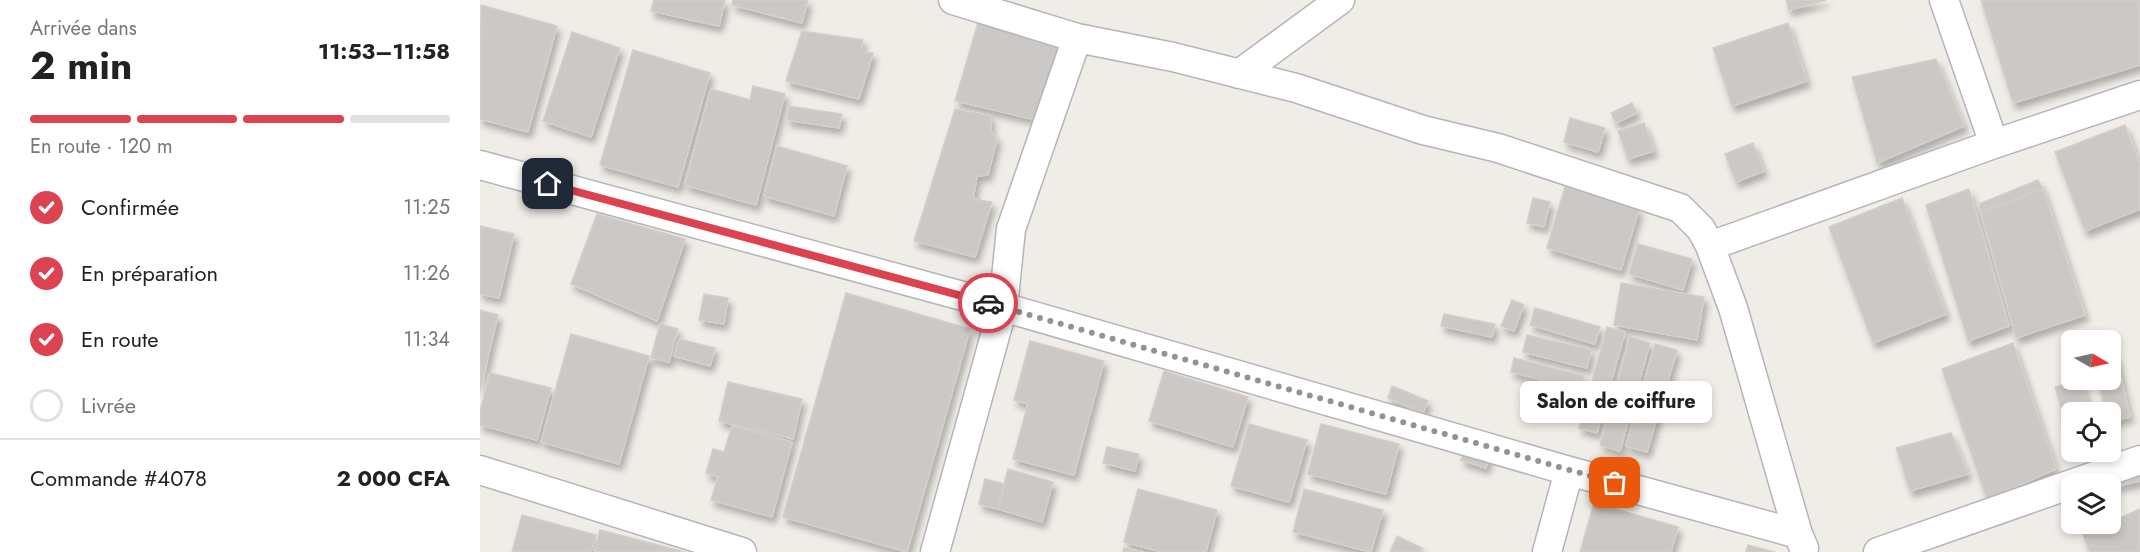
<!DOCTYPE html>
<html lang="fr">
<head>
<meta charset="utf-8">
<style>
	body { margin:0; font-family:Jost,sans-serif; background:#f2f2f2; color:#222; height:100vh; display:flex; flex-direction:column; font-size:22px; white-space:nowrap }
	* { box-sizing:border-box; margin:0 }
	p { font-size:20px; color:#767676 }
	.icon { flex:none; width:33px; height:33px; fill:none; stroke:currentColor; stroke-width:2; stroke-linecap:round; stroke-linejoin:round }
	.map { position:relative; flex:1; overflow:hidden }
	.sheet { display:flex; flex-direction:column; background:#fff; width:480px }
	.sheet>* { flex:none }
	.needle { width:39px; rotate:99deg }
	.controls { position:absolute; left:1581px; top:330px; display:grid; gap:12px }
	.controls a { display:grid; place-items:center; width:60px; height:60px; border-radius:9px; background:#fff; box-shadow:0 3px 9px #0003; font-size:30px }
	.pin { position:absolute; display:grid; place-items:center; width:51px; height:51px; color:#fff; margin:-26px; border-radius:12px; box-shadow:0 3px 9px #0006 }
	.courier { position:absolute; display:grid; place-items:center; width:60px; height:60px; margin:-30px; border:4px solid #dc4250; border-radius:50%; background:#fff; color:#222; box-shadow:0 2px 8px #0007 }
	.bubble { position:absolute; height:42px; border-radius:9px; background:#fff; box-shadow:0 3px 9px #0003; font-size:20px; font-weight:700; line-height:42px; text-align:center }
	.headline em { font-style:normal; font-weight:700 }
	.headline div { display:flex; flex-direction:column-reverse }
	.headline { display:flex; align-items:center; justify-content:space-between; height:102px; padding:0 30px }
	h1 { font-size:39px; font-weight:700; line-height:45px }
	.bar { display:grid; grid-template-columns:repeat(4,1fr); gap:9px 6px; align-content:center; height:72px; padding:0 30px }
	.bar i { height:8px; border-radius:4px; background:#e0e0e0 }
	.bar .active { background:#dc4250 }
	.bar p { grid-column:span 4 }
	.line { display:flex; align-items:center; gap:15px; padding:0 30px; border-top:2px solid #e0e0e0 }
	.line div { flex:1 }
	ol { padding:0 30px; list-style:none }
	li { display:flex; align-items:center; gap:18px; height:66px }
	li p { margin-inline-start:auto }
	li .icon { padding:6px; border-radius:50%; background:#dc4250; color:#fff; stroke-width:4 }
	li:last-child { color:#767676 }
	li i { width:33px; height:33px; border:3px solid #e0e0e0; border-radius:50% }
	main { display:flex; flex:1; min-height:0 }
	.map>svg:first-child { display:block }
	.building { fill:#ccc8c5; stroke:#d5cec7; stroke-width:1.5; filter:url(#shadow) }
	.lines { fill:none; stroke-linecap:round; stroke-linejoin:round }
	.minor-casing { stroke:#b3b6b9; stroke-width:31 }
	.minor { stroke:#fff; stroke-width:28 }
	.done { stroke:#929494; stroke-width:6; stroke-dasharray:0 10.8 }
	.route { stroke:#dc4250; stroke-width:8 }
</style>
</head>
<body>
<main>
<section class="sheet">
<div class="headline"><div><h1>2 min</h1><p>Arrivée dans</p></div><em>11:53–11:58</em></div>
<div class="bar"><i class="active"></i><i class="active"></i><i class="active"></i><i></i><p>En route · 120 m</p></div>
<ol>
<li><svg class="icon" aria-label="check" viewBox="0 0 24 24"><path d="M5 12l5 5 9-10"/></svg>Confirmée<p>11:25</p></li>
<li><svg class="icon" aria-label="check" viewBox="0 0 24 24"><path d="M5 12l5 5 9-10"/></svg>En préparation<p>11:26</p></li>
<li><svg class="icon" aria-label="check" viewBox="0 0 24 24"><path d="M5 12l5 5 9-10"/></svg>En route<p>11:34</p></li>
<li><i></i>Livrée</li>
</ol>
<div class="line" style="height:78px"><div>Commande #4078</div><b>2 000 CFA</b></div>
</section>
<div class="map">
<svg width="1660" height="552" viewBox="0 0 1660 552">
	<defs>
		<filter id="shadow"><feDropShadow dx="3.5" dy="6" stdDeviation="3" flood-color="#0004"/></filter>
	</defs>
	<rect width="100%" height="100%" fill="#f0ede8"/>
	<path class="building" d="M174,0H245L239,26L171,11Z
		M253,0H328L322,23L252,5Z
		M1306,0H1346L1309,10Z
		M1501,0H1660V65L1533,103Z
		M1,5L77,26L48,132L0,119Z
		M500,16L584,48L561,121L475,101Z
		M1308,23L1327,81L1252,106L1233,48Z
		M322,31L383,40L381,51L393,53L379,99L306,81Z
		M92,32L140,48L111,137L63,121Z
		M153,50L230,73L198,187L120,165Z
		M1456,59L1484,126L1397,163L1372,77Z
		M273,86L305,94L276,205L205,185L231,89L270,100Z
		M1152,103L1157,113L1136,123L1131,113Z
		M309,106L362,114L359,128L307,120Z
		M475,109L511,116V131L517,139L508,175L497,176L493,199L512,202L495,257L434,241Z
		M1090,118L1125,128L1118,152L1084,142Z
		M1164,123L1174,151L1148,159L1138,131Z
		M1645,125L1660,165V209L1605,231L1575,152Z
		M1273,143L1284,171L1256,182L1245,154Z
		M297,146L367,166L354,216L284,196Z
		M1558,180L1563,189L1501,212L1499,204Z
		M1085,187L1159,209L1141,270L1067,248Z
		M1489,189L1529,326L1488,341L1446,205Z
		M1563,189L1605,315L1536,338L1501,212Z
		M1053,198L1070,202L1064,227L1047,223Z
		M1422,198L1466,314L1393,343L1349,227Z
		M117,214L205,239L177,321L91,284Z
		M0,226L34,234L19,298L0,294Z
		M1158,244L1212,259L1203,290L1149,274Z
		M1141,283L1224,297L1217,340L1134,325Z
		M366,293L490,329L427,552L303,517Z
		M224,294L248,298L244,324L219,320Z
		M1032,300L1044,305L1034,331L1021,326Z
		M1055,308L1120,327L1115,344L1050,325Z
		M0,310L18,315L0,391Z
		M964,314L1015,324L1012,337L961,326Z
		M180,324L198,329L189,362L171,358Z
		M1127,327L1145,332L1117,433L1099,428Z
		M91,334L169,356L139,464L61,442Z
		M1047,335L1111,350L1107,368L1043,352Z
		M1150,337L1170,343L1140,451L1120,445Z
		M199,339L235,348L230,366L194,356Z
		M550,341L624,361L594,475L533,459L548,404L534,400Z
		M1533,343L1576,469L1507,499L1462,369Z
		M1175,344L1197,350L1167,452L1146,446Z
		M1636,356L1650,417L1630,421V412H1626L1618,380H1630V358Z
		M1034,358L1104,376L1100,390L1031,372Z
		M684,371L768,397L753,447L669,421Z
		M10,373L71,388L57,440L0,425V411Z
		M1601,380L1610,412H1592V433L1589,434L1575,387Z
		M248,382L322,399L313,439L239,421Z
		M912,386L948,401L943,413L908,398Z
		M769,424L827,440L809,502L751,486Z
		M841,424L919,444L906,494L828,474Z
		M252,426L312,442L292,517L231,500L238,477L226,473L233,449L244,452Z
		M1471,433L1488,474L1430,491L1416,448Z
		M627,447L659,454L655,471L623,463Z
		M985,448L1009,455L1006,468L981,460Z
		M1660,467V481L1630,487V484Z
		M528,469L573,482L562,522L518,509Z
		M505,479L524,484L518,509L499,504Z
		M658,489L737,510L726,552H682L644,542Z
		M824,489L903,510L891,552L813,532Z
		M1114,503L1198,527L1191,552H1100Z
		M1660,509V552H1610L1603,535Z
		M42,515L116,535L111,552H32Z
		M120,530L205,552H114Z
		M917,536L942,548L940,552H910Z
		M1268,545L1294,552H1266Z
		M644,548L663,552H643Z"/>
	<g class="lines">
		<g class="minor-casing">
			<path id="minor" d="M473,0L597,38L693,57L816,88L943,130L1018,148L1200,208L1221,229L1230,246L1514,144L1660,95
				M1464,0L1514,144
				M759,74L860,0
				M0,165L523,307L1089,471L1318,534
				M1230,246L1253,308L1318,534L1324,548
				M0,470L262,552
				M455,552L523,307L531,229L597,38
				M1067,552L1089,471
				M1398,552L1660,460"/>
		</g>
		<use href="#minor" class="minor"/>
	</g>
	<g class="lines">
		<path class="done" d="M508,303L1135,483"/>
		<path class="route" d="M68,184L508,303"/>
	</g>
</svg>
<div class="controls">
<a><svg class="needle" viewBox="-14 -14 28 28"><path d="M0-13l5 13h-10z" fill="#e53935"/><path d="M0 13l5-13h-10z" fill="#767676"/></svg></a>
<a><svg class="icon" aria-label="locate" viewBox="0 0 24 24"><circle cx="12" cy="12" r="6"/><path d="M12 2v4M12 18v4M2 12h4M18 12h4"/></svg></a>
<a><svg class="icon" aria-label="layers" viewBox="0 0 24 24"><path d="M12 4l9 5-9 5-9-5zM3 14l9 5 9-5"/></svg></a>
</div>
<div class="pin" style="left:1135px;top:483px;background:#ea580c"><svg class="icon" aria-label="bag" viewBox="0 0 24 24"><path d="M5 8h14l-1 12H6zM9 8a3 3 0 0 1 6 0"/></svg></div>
<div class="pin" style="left:68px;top:184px;background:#1f2937"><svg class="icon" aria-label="home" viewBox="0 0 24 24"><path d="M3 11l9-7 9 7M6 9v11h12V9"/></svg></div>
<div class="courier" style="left:508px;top:303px"><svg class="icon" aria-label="car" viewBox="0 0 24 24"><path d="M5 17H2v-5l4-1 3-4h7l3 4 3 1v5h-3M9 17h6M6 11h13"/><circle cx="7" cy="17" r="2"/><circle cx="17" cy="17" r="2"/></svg></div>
<div class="bubble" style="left:1040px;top:381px;width:192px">Salon de coiffure</div>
</div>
</main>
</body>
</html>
